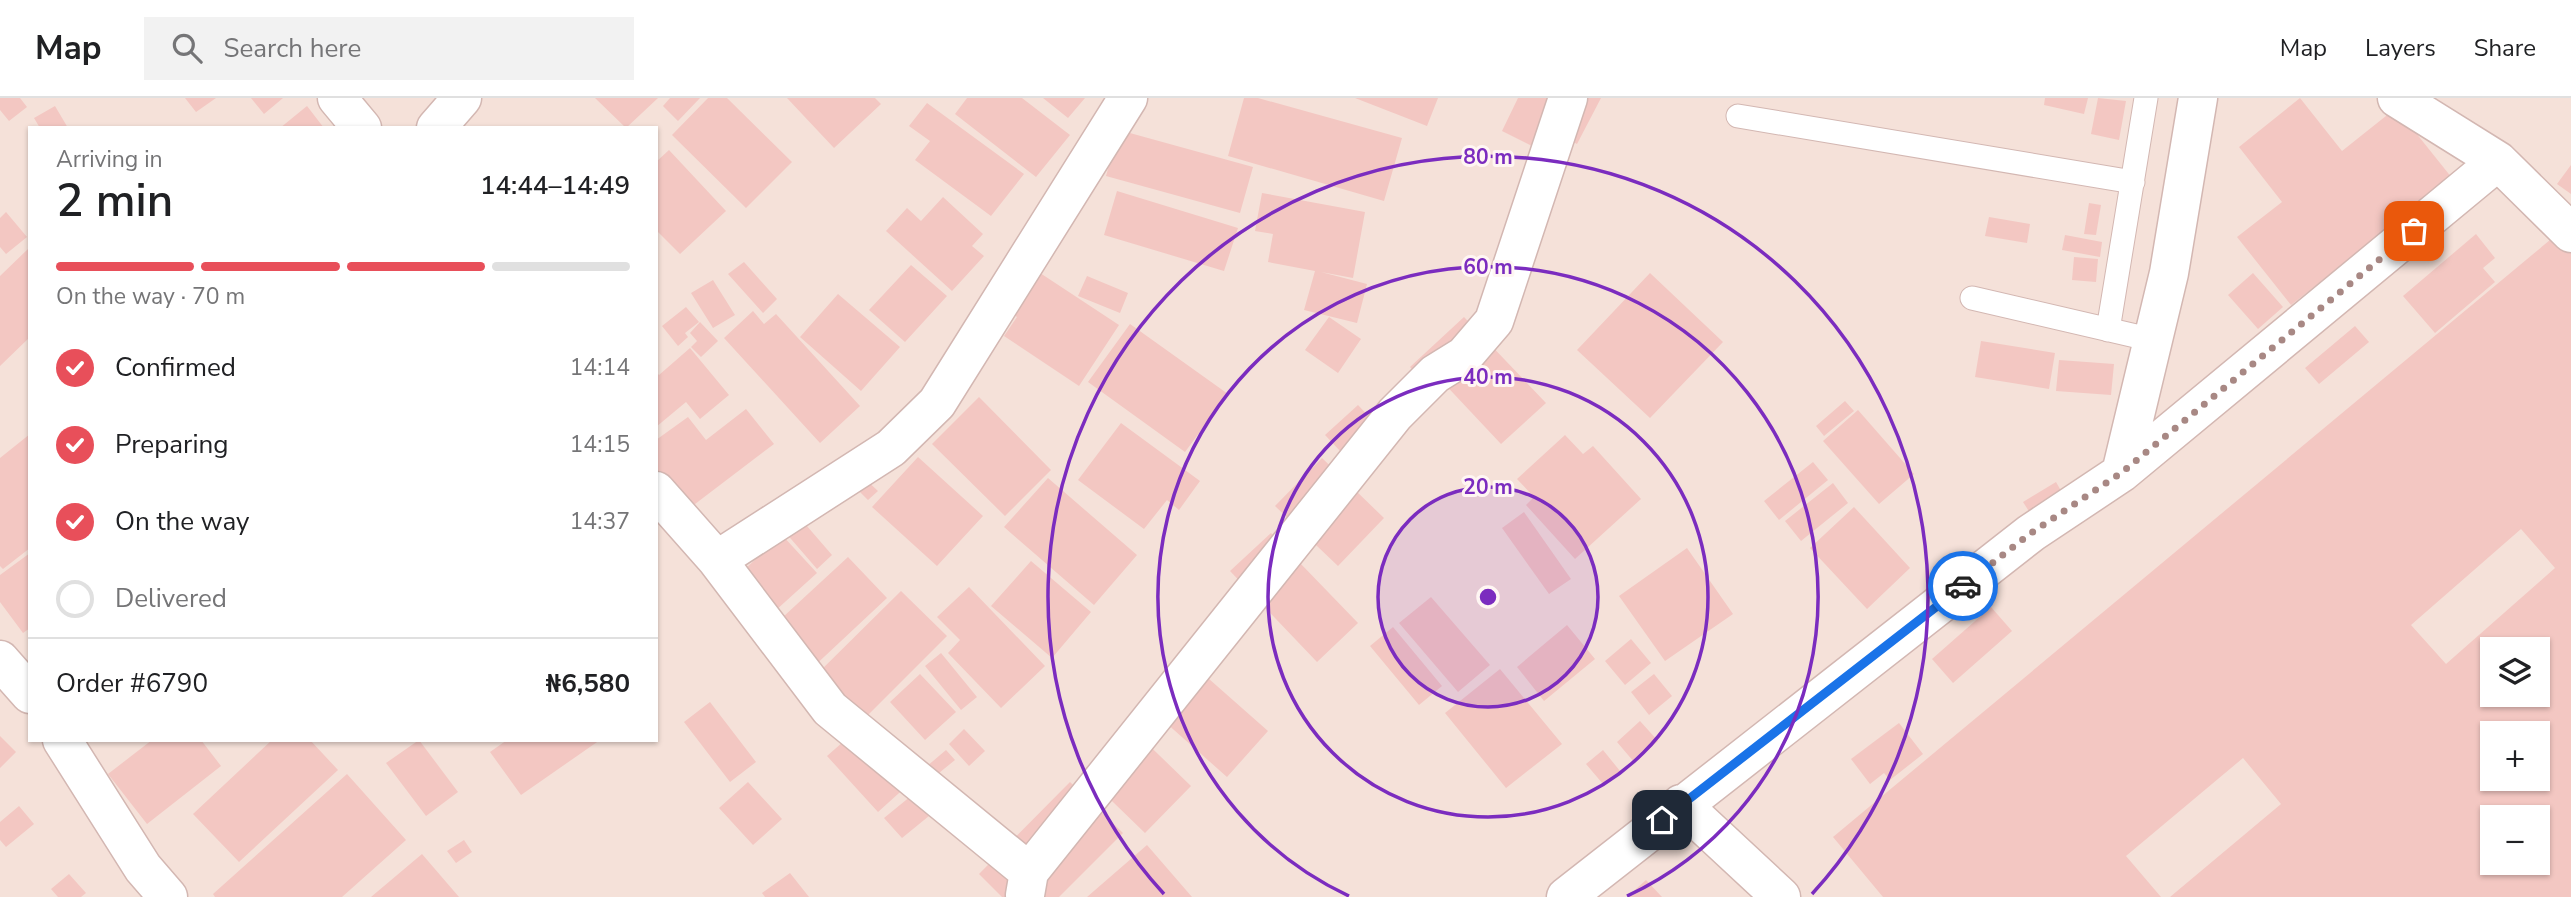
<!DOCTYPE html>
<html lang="en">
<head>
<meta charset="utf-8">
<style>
	body { margin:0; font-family:"Nunito Sans",sans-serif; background:#f2f2f2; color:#202124; height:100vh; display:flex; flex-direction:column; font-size:26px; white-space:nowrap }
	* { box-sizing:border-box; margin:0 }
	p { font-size:23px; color:#757577 }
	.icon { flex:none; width:38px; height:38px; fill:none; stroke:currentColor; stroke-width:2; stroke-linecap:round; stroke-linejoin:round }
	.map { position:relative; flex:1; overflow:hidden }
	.panel { position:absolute; left:28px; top:28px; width:630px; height:616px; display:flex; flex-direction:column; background:#fff; border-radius:0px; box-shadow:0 2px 5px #0004 }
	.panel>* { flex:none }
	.buttons { position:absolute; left:2480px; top:539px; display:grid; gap:14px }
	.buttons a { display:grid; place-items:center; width:70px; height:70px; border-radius:0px; background:#fff; box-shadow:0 2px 5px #0004; font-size:35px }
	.pin { position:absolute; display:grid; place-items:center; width:60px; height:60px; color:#fff; margin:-30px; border-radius:14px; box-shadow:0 4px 10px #0006 }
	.courier { position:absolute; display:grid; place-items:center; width:70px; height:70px; margin:-35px; border:5px solid #1a73e8; border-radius:50%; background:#fff; color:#222; box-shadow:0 2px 9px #0007 }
	.overview em { font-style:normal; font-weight:600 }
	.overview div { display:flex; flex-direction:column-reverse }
	.overview { display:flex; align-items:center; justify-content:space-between; height:119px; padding:0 28px }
	h1 { font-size:46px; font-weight:600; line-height:52px }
	.bar { display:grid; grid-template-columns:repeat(4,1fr); gap:10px 7px; align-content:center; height:84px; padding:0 28px }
	.bar i { height:9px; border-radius:5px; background:#e0e0e0 }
	.bar .active { background:#e84f5a }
	.bar p { grid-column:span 4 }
	.line { display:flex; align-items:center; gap:18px; padding:0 28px; border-top:2px solid #e0e0e0 }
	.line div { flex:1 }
	ol { padding:0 28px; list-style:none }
	li { display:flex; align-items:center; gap:21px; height:77px }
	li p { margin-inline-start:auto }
	li .icon { padding:7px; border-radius:50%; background:#e84f5a; color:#fff; stroke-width:4 }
	li:last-child { color:#757577 }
	li i { width:38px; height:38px; border:4px solid #e0e0e0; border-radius:50% }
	header { display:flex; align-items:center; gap:42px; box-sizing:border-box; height:98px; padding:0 35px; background:#fff; border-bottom:2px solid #e0e0e0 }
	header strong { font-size:33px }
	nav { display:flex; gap:38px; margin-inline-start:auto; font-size:24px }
	.search { width:490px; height:63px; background:#f2f2f2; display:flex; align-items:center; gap:18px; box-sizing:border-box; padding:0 24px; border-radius:0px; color:#757577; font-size:26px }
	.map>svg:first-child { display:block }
	.residential { fill:#f5e1d9; fill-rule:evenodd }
	.building { fill:#f3c7c2; fill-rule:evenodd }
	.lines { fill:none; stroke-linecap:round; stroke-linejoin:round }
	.service-casing { stroke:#d3b7b2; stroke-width:25 }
	.minor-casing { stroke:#d3b7b2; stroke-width:41 }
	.service { stroke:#fff; stroke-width:23 }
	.minor { stroke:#fff; stroke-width:38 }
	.done { stroke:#a88884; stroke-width:7; stroke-dasharray:0 12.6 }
	.route { stroke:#1a73e8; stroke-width:9 }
	.ring { fill:none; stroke:#7b2cbf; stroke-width:3.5 }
	.centre { fill:#7b2cbf; stroke:#fff6f3; stroke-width:3.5 }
	.ring-label { font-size:21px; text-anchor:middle; font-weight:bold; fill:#7b2cbf; stroke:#fff6f3; stroke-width:6; stroke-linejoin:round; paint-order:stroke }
</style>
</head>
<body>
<header>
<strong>Map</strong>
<div class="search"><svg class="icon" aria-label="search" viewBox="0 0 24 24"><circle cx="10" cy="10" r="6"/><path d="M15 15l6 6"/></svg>Search here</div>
<nav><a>Map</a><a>Layers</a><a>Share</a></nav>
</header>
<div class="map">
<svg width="2571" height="799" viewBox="0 0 2571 799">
	<rect width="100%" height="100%" fill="#fdf1eb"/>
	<path class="residential" d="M0,0H2571V799H0ZM30,30H656V642H30ZM2492,551H2538V597H2492ZM2492,635H2538V681H2492ZM2492,719H2538V765H2492Z"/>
	<path class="building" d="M0,0H20L27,9L9,23L0,12Z
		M185,0H216L196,14Z
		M251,0H283L264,16Z
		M595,0H658L626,30Z
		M670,0H700L678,23L663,8Z
		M708,0H727L792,64L746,110L672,37Z
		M787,0H875L881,6L834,50Z
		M967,0H1022L1070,37L1036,79L955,16Z
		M1043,0H1085L1068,20Z
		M1244,0H1258L1402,40L1384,103L1228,58Z
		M1355,0H1438L1427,28Z
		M1518,0H1601L1577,46L1550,32L1540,52L1502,33Z
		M2045,0H2088L2084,16L2044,7Z
		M2098,0L2126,3L2119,42L2091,36Z
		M2300,0L2342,53L2396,10L2452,80L2291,207L2237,139L2282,104L2239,49Z
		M927,5L1024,76L991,118L915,62L930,43L909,28Z
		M55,8L68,30H40L34,20Z
		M307,8L324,30H280Z
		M1119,32L1253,69L1240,115L1106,78Z
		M669,52L726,113L680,156L656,132V64Z
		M2571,67V96L2557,86Z
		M1117,93L1238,130L1224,173L1104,137Z
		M1262,95L1365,114L1353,180L1321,174L1367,186L1357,225L1304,212L1315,173L1268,164L1273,136L1255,133Z
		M943,99L983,136L972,148L984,158L952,193L886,133L907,110L921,123Z
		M2089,105L2101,107L2096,137L2084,136Z
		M6,114L27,139L6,156L0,149V120Z
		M1989,119L2030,126L2027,145L1985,138Z
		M2476,136L2495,160L2483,170L2495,184L2435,235L2403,198Z
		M2065,137L2102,144L2100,159L2062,152Z
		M2556,137L2571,155V799H2170L2281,706L2243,660L2126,758L2161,799H1883L1833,739ZM2521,431L2555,470L2446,566L2411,527ZM2492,551H2538V597H2492ZM2492,635H2538V681H2492ZM2492,719H2538V765H2492Z
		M28,151L30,239L0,268V178Z
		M2074,159L2098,161L2096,184L2072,182Z
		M744,164L777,201L763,215L728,176Z
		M911,167L947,198L905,244L869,212Z
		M1034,171L1119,227L1079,288L1004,238L1017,219L1008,212Z
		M1650,175L1723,244L1650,320L1577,252Z
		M2253,175L2283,209L2258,231L2228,197Z
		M1087,178L1128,195L1120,215L1078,198Z
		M713,182L735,217L713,230L691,195Z
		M838,196L900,249L861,293L800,239Z
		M686,209L699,224L685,235L688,239L678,248L662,228Z
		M753,213L764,226L776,216L860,308L820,345L724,240Z
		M1329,219L1361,241L1338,275L1305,252Z
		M1464,219L1546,305L1501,346L1439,280L1429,289L1410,269Z
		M700,224L718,243L701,259L691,249L697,243L690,235Z
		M1130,226L1228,296L1185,354L1088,284Z
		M2355,228L2369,244L2319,286L2305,270Z
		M1981,243L2055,255L2049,291L1975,279Z
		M690,250L729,297L700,321L686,304L656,329V274L659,277Z
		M2059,262L2114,266L2111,297L2056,293Z
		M979,299L1051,372L1005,418L932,346Z
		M1845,303L1854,313L1824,338L1816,328Z
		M1358,307L1374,324L1341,354L1325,337Z
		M746,311L774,346L674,422L656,399V342L688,319L706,342Z
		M1858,312L1914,376L1879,406L1823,343Z
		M1121,325L1200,383L1179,412L1167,402L1144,431L1078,382Z
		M30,336V450L3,471L0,468V360Z
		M1565,337L1583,356L1593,348L1641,401L1575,461L1526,407L1534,399L1517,381Z
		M918,359L983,418L937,468L872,409Z
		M1322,360L1384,420L1338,468L1275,408Z
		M1813,364L1828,382L1779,422L1764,403Z
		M864,380L878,393L868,402L855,389Z
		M1048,380L1137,457L1094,507L1004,429Z
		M2056,384L2064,398L2032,418L2023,404Z
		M1833,385L1848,405L1801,443L1785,423Z
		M1854,409L1910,470L1867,511L1810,450Z
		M1524,414L1571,481L1549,496L1502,430Z
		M800,420L832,457L817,471L785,434Z
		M1271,435L1358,525L1317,564L1230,473Z
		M782,437L817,475L754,532L719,495Z
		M1687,450L1733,516L1665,563L1619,498Z
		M30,455V530L23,535L0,504V477Z
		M848,459L887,500L809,573L770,531Z
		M1031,463L1091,514L1052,560L991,508Z
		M969,489L1045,568L1001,610L948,555L960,542L937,519Z
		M901,493L947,538L858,627L812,581Z
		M1431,499L1490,567L1458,594L1399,525Z
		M1991,509L2012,533L1953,585L1932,561Z
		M1567,527L1595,561L1544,603L1517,569Z
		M1393,529L1442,588L1419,607L1370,548Z
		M1631,541L1651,565L1625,587L1605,563Z
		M941,555L977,599L961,612L925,568Z
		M1183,558L1268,633L1227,679L1165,624L1151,640L1128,619Z
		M1500,571L1562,646L1506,690L1445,615Z
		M920,576L956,614L925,642L890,604Z
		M1654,576L1672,598L1649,617L1631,594Z
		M710,604L756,664L730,684L684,624Z
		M868,622L919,677L878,714L827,658Z
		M1640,623L1658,643L1634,664L1617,644Z
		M1899,625L1923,656L1890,682L1884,675L1870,686L1851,661Z
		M1128,627L1191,688L1145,735L1082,674Z
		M964,631L985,653L969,668L949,646Z
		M0,638L16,654L0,670Z
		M152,642H201L221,668L147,726L108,676Z
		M272,642H310L338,672L239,764L193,716Z
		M419,642L458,694L426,718L386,665Z
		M507,642H600L521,697L490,654Z
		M946,652L955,662L934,679L926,669Z
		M1603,652L1620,673L1603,686L1586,666Z
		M347,676L406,742L342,799H215L213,796Z
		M748,684L782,721L753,747L719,710Z
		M1070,684L1123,735L1059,799H1002L979,776Z
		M922,689L940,709L902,740L884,720Z
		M19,708L34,726L6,749L0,742V724Z
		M464,742L472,754L456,765L447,753Z
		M1147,747L1192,799H1087Z
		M422,756L459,799H371Z
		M790,775L809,799H765L762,795Z
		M69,776L86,795L81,799H58L51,791Z
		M1646,782L1662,799H1627Z"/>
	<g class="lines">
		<g class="service-casing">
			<path id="service" d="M1738,18L2133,84
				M1972,200L2153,242
				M2108,232L2146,0"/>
		</g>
		<g class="minor-casing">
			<path id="minor" d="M337,0L362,30
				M2397,0L2498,63L2571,135
				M436,30L462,0
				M2121,375L2169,175L2198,0
				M656,393L717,462L830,611L1029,774L1025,797
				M717,462L891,350L937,305L1128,0
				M0,562L30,596
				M62,642L143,770L168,799
				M1681,706L1781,799
				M1029,774L1395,316L1435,276L1464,258L1494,223L1568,0
				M1566,799L2031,435L2121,375L2498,63"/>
		</g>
		<use href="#service" class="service"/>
		<use href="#minor" class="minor"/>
	</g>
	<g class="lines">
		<path class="done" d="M1963,488L2031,435L2121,375L2414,133"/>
		<path class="route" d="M1662,722L1963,488"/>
	</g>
	<circle cx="1488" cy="499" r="110" fill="#7b2cbf" fill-opacity=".12"/>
	<g class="ring">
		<circle cx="1488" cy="499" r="110"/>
		<circle cx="1488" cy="499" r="220"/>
		<path d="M1349 798A330 330 0 1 1 1627 798"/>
		<path d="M1164 796A440 440 0 1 1 1812 796"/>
	</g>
	<circle cx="1488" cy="499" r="10" class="centre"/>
	<g class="ring-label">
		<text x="1488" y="66">80 m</text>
		<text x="1488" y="176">60 m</text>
		<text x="1488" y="286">40 m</text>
		<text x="1488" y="396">20 m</text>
	</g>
</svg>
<div class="buttons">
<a><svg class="icon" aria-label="layers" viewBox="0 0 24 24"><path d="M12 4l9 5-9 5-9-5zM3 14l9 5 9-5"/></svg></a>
<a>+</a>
<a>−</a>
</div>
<div class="pin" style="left:2414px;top:133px;background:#ea580c"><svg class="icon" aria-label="bag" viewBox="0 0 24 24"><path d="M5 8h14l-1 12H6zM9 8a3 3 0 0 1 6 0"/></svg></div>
<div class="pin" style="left:1662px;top:722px;background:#1f2937"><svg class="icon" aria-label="home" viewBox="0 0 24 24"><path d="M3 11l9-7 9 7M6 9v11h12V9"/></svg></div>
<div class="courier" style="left:1963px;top:488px"><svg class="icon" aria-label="car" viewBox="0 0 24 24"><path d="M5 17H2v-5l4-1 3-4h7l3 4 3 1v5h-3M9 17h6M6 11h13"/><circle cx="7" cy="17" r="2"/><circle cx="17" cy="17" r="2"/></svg></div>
<section class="panel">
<div class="overview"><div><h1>2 min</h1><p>Arriving in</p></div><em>14:44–14:49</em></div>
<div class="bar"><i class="active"></i><i class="active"></i><i class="active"></i><i></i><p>On the way · 70 m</p></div>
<ol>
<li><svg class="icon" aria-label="check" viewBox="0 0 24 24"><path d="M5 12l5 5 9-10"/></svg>Confirmed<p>14:14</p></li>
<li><svg class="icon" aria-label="check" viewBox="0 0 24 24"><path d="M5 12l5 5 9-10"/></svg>Preparing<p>14:15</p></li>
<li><svg class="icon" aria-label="check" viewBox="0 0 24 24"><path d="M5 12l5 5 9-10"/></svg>On the way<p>14:37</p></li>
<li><i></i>Delivered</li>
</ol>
<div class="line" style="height:91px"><div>Order #6790</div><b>₦6,580</b></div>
</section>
</div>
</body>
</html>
